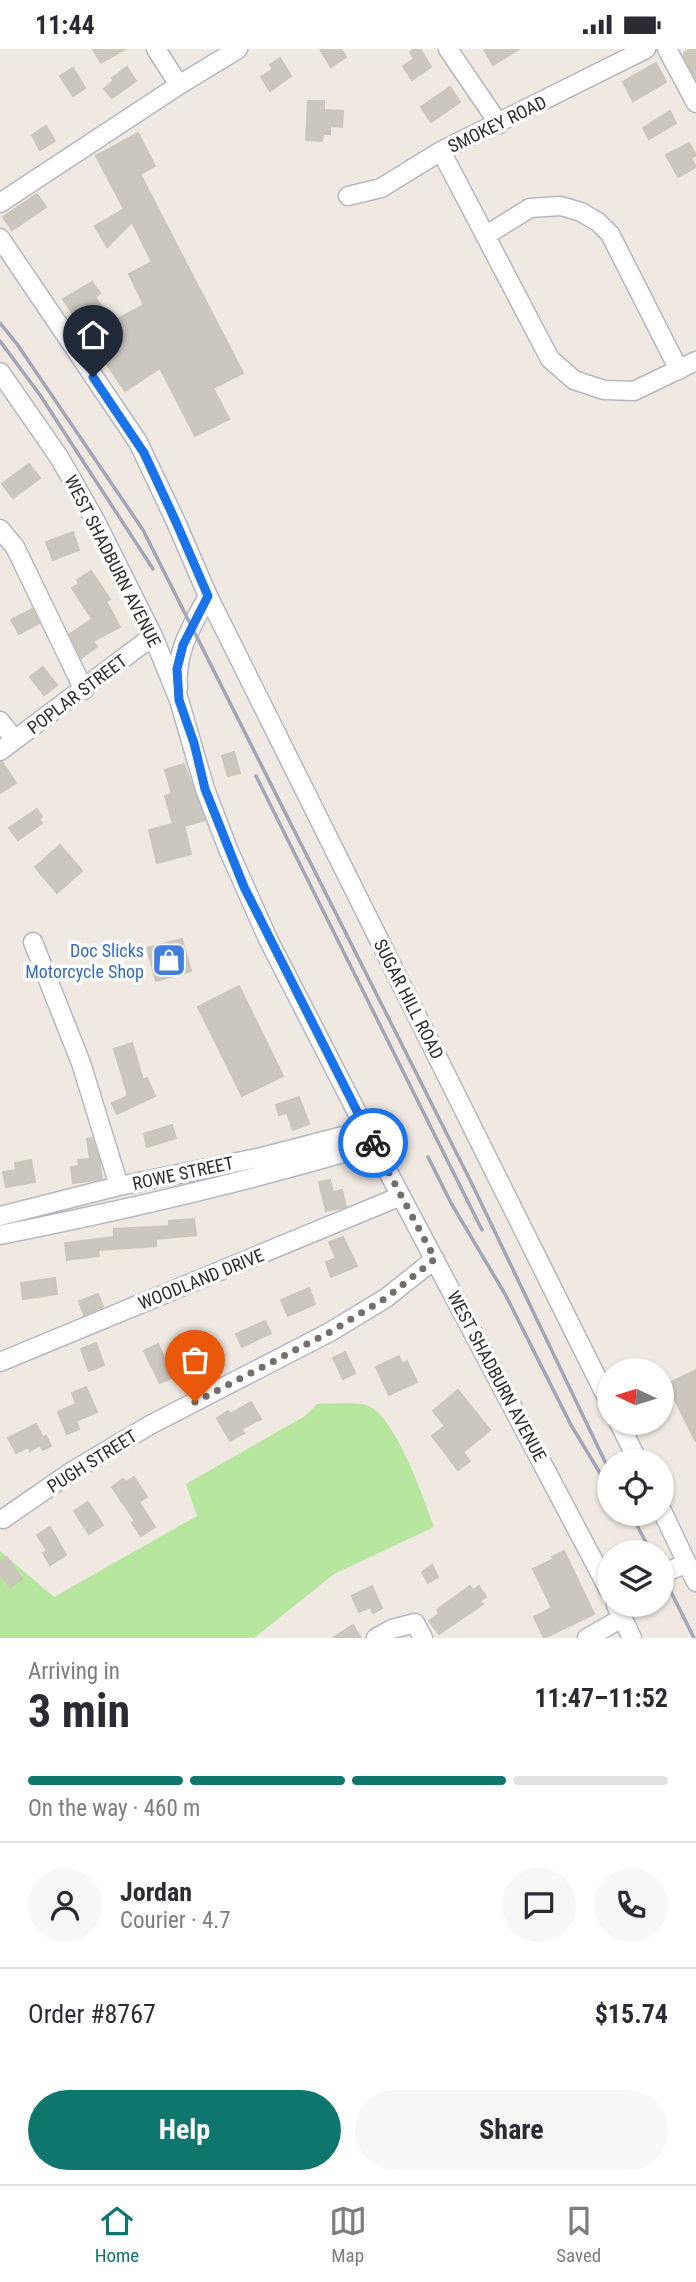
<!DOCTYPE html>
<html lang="en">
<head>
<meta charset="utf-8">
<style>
	body { margin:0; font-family:"Roboto Condensed",sans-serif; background:#f7f7f7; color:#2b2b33; height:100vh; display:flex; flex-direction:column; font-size:26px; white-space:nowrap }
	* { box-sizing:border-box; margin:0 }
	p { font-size:23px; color:#7c7c81 }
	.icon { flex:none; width:38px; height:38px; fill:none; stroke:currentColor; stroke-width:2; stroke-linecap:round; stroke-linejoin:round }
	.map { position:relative; height:1589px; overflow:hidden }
	.details { display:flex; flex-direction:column; background:#fff; flex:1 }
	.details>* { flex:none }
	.needle { width:46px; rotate:274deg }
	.buttons { position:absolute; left:597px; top:1309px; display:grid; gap:14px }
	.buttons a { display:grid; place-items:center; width:77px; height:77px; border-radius:50%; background:#fff; box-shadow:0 2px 5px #0004; font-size:35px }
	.pin { position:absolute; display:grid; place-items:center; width:60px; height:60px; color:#fff; margin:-72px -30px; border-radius:50% 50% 50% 0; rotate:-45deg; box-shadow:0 0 7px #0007 }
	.pin .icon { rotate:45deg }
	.courier { position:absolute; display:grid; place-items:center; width:70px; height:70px; margin:-35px; border:5px solid #1a73e8; border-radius:50%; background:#fff; color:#222; box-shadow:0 2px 9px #0007 }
	.head em { font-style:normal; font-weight:700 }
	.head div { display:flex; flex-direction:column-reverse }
	.head { display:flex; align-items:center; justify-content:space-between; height:119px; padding:0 28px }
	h1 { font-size:46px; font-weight:700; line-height:52px }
	.bar { display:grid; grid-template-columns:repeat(4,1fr); gap:10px 7px; align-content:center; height:84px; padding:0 28px }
	.bar i { height:9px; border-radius:5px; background:#e1e1e2 }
	.bar .current { background:#0f766e }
	.bar p { grid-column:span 4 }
	.line { display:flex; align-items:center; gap:18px; padding:0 28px; border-top:2px solid #e1e1e2 }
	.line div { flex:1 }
	.round { display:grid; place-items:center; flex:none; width:74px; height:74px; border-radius:37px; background:#f7f7f7 }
	.action { display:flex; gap:14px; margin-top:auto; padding:14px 28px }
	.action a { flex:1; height:80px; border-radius:42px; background:#0f766e; color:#fff; font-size:28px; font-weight:700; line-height:80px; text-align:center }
	.action a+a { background:#f7f7f7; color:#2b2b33 }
	.status { display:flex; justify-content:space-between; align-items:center; height:49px; padding:0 35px; background:#fff; direction:ltr }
	.status svg { height:19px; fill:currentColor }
	.menu { display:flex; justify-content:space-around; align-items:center; height:98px; border-top:2px solid #e1e1e2; background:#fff; font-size:19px; color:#7c7c81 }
	.menu a { display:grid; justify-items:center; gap:4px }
	.menu .current { color:#0f766e }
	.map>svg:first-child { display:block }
	.green { fill:#b6e59e }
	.building { fill:#cbc7bf; stroke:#cbc5ba; stroke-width:2 }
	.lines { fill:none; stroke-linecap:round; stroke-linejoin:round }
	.minor-casing { stroke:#b4b7c1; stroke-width:21 }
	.minor { stroke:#fff; stroke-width:18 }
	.rail { stroke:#a3a6b8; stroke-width:3.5 }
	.done { stroke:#726f6d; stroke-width:7; stroke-dasharray:0 12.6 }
	.route { stroke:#1a73e8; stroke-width:9 }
	.labels { text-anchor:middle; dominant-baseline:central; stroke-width:7; stroke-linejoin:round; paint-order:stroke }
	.street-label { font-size:18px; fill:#2e2e2e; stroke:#fff }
	.shop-label { font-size:18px; fill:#366cbe; stroke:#fff; text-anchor:end }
</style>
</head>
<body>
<div class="status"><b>11:44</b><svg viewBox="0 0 49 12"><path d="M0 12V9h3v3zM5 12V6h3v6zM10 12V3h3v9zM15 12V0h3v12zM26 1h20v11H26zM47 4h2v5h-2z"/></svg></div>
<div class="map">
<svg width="696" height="1589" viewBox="0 0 696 1589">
	<rect width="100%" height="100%" fill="#efe9e1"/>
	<path class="green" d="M317,1355C329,1355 356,1353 366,1356C395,1365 424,1450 434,1478L334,1525L254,1589H0V1502L54,1548L197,1467L186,1435L305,1367Z"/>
	<path class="building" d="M93,0H125L101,14Z
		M320,0H341L346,8L331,18Z
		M415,0H420L431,18L412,31L403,17L414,10L410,3Z
		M484,0H519L493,16Z
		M691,0H696V30L684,8V4Z
		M280,9L291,27L270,42L261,28L273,20L270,16Z
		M656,14L666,33L633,52L623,33Z
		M127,18L136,32L112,49L104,40L114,31L112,29Z
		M73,19L85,39L73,47L60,27Z
		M450,38L460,53L431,73L421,58Z
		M308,52H324V61L343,62L342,78L330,77V85H323L322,92L306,91Z
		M670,62L676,74L649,90L643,79Z
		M46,77L55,92L40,101L32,86Z
		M138,84L155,117L140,125L243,324L213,339L229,370L195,387L160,319L125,342L63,250L92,233L100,244L95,248L112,273L144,256L129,225L152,213L132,173L107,198L95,177L124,160L96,107Z
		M689,94L696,106L691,109L696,118L678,128L666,106Z
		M37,145L46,158L12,181L3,168Z
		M29,415L40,429L13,449L2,435Z
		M73,483L79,501L53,511L46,493Z
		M91,522L110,550L106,552L120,578L93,592L97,598L81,609L70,585L92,570L72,539L79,535L77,531Z
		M32,560L39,574L19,585L11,571Z
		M43,618L57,636L44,646L30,628Z
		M234,703L240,724L228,727L222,707Z
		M0,713H2L16,734L0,744Z
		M184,715L205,771L184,777L191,805L157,814L149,781L173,775L165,747L172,745L165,721Z
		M37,760L42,768L39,770L42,774L18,791L9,779Z
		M60,796L82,822L57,844L35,818Z
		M182,890L191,922L156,932L147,899Z
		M239,937L283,1027L242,1047L198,958Z
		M132,994L143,1031L147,1029L155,1047L117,1065L112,1054L128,1047L114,1000Z
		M299,1048L309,1075L293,1081L287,1064L279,1066L276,1056Z
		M172,1076L176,1089L147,1098L144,1085Z
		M92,1089L99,1110L102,1130L73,1134L71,1118L79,1117L78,1111L90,1110L87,1090Z
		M31,1111L35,1133L6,1138L3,1123L16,1121L15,1114Z
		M330,1131L333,1143L342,1141L346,1158L326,1162L319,1133Z
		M194,1170L196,1186L156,1190V1197L98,1201L99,1207L67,1211L65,1194L114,1188V1180L169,1177V1172Z
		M343,1188L357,1217L331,1228L326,1213L336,1209L329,1193Z
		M55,1229L57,1245L23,1250L21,1234Z
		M309,1239L315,1255L288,1267L281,1251Z
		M98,1245L103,1258L84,1266L79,1252Z
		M265,1272L271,1284L242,1298L236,1285Z
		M96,1294L104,1316L89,1322L81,1300Z
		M158,1295L173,1328L160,1334L144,1302Z
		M210,1298L216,1312L194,1320L188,1306Z
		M345,1303L355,1324L343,1330L333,1309Z
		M399,1307L402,1315L407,1312L417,1333L389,1346L376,1318Z
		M696,1321V1393L667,1335Z
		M86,1338L97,1363L76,1372L79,1380L67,1385L58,1363L76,1355L72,1344Z
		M458,1341L490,1381L463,1403L470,1412L458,1421L432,1387L445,1377L433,1362Z
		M251,1353L261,1370L241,1380L244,1384L230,1392L217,1369L228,1362L230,1365Z
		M36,1375L43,1389L46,1387L51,1397L43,1401L40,1396L30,1402L28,1398L16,1404L8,1389Z
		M134,1428L147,1448L139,1453L155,1478L141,1487L132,1474L135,1472L112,1438L123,1430L126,1433Z
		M88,1453L103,1476L89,1485L74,1462Z
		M50,1478L66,1506L50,1516L43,1504L47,1502L37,1486Z
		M564,1502L594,1565L544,1589L534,1568L552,1559L533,1520L554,1510L552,1508Z
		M7,1508L22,1530L10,1538L0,1525V1513Z
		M432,1516L438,1528L428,1534L422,1523Z
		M372,1537L382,1559L373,1564L370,1558L359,1563L352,1547Z
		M470,1537L473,1541L479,1537L486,1548L480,1552L483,1555L439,1585L429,1572L439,1565L437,1561Z
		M353,1576L361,1589H333Z"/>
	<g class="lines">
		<g class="minor-casing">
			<path id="minor" d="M156,0L179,36
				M448,0L499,75
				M667,0L696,54
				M441,102L550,310L574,331L604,341L634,342L696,312
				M348,147L381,139L441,102L646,0
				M0,154L179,36L238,0
				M485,187L530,159L561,157L581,163L598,173L610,185L679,321
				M0,189L138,393L176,473L208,547L609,1353
				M0,323L59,408L95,471L153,587L179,651L205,740L228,800L268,890L366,1081L609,1541
				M0,480L15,498L84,641
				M178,639C175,603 191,578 208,547
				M0,672L15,691
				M0,702L153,587
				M33,893L81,1014L119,1137
				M0,1167L119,1137L262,1108L366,1081
				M0,1186C125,1161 251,1132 374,1095
				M0,1313L401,1147
				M619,1374L638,1412
				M662,1462L696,1533
				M3,1470L71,1423L150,1376L330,1283L386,1249L435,1210
				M662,1525L687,1514
				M616,1556L632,1589
				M376,1589L392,1580L415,1574L423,1589
				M587,1589L622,1569"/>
		</g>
		<use href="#minor" class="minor"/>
		<path class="rail" d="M0,274L17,295L143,481L472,1135L609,1421
			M0,292L40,346L153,520
			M256,727L482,1181
			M428,1108L451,1154L505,1245L571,1376L609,1439
			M631,1465L651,1503
			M662,1525L694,1589"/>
	</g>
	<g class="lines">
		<path class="done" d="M195,1353L330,1283L386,1249L435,1210L373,1094"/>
		<path class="route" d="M93,328L144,404L176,473L208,547L183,596L177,620L179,651L194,694L205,740L244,838L373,1094"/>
	</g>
	<defs>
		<g id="shop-square" transform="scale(1.75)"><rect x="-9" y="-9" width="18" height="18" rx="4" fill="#3f7fe0" stroke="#fff"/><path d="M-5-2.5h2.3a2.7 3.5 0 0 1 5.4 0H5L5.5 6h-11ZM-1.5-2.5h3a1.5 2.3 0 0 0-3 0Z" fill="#fff"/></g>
	</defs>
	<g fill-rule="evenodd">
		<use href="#shop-square" x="169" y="911"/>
	</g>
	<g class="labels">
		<g class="street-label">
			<text transform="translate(497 75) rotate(-26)">SMOKEY ROAD</text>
			<text transform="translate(113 512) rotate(63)">WEST SHADBURN AVENUE</text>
			<text transform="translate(77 645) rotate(-37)">POPLAR STREET</text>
			<text transform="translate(409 950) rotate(63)">SUGAR HILL ROAD</text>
			<text transform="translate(183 1124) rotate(-12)">ROWE STREET</text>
			<text transform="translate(201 1230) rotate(-22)">WOODLAND DRIVE</text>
			<text transform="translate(497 1327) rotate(62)">WEST SHADBURN AVENUE</text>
			<text transform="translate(92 1412) rotate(-32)">PUGH STREET</text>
		</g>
		<g class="shop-label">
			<text x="144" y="901">Doc Slicks<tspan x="144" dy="21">Motorcycle Shop</tspan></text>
		</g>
	</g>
</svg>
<div class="buttons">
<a><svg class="needle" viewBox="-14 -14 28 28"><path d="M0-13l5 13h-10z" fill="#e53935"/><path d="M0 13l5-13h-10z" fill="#7c7c81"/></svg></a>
<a><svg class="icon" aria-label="locate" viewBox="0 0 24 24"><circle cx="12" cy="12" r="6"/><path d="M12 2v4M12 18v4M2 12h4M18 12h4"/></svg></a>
<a><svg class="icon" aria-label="layers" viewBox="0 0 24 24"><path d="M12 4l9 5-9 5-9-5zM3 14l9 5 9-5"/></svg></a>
</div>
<div class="pin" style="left:195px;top:1353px;background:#ea580c"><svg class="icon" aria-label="bag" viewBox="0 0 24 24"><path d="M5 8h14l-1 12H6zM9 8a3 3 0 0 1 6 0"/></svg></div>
<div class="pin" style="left:93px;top:328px;background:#1f2937"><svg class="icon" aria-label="home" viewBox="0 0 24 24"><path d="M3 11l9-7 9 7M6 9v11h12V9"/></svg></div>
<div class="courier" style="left:373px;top:1094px"><svg class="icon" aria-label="bike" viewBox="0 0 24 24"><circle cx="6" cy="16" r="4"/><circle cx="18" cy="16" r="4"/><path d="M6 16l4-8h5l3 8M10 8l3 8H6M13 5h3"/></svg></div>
</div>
<section class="details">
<div class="head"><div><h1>3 min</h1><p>Arriving in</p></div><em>11:47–11:52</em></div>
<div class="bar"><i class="current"></i><i class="current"></i><i class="current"></i><i></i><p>On the way · 460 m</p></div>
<div class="line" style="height:126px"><a class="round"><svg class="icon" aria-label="person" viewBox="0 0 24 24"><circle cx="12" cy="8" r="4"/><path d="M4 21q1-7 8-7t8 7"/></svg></a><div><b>Jordan</b><p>Courier · 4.7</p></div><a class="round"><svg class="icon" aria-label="chat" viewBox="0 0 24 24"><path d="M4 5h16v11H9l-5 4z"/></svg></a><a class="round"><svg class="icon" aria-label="phone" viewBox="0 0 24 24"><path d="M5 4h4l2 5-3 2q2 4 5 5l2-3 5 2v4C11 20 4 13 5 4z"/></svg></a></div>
<div class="line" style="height:91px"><div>Order #8767</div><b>$15.74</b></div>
<div class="action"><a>Help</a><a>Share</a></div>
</section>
<nav class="menu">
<a class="current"><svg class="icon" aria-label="home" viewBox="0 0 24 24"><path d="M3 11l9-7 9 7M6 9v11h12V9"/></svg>Home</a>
<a><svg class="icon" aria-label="map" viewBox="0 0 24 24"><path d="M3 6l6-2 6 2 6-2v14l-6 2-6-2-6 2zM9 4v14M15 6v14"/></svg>Map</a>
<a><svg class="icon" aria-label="saved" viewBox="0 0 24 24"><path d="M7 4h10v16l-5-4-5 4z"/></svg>Saved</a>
</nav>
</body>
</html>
